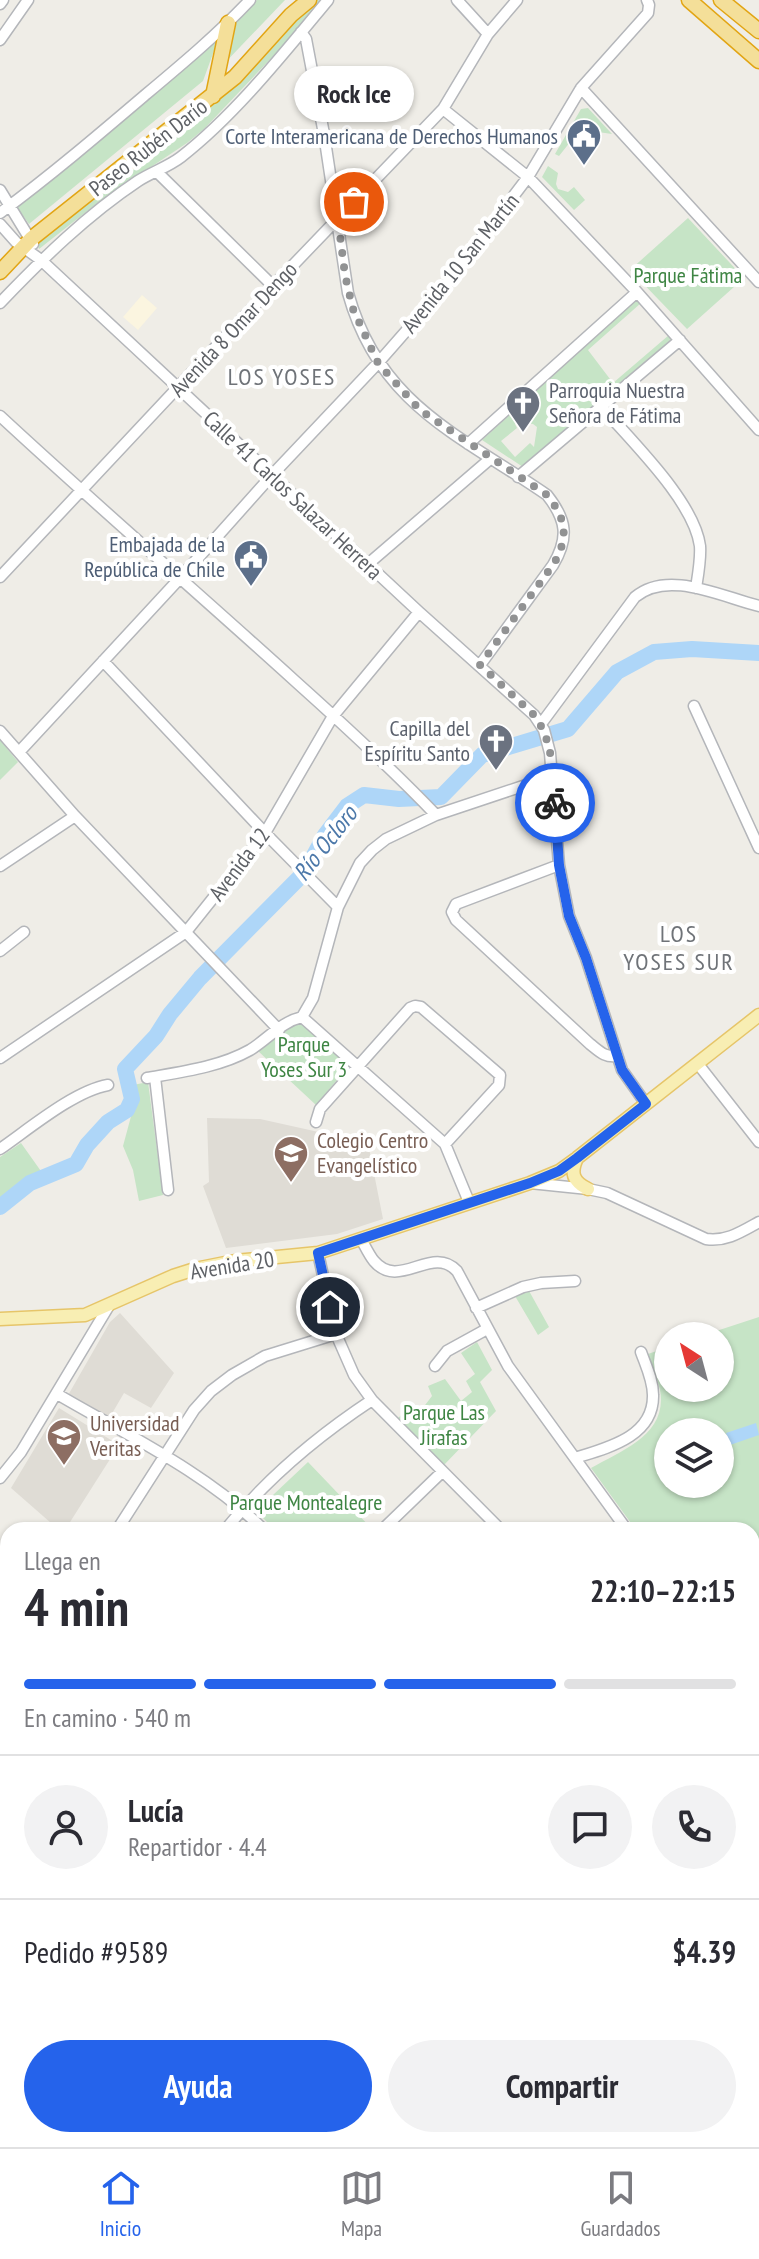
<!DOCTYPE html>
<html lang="es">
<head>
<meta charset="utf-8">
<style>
	body { margin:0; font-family:"PT Sans Narrow",sans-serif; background:#f2f2f3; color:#2b2b33; height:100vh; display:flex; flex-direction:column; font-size:30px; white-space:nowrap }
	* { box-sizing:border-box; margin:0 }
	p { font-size:26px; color:#7c7c81 }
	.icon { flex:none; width:44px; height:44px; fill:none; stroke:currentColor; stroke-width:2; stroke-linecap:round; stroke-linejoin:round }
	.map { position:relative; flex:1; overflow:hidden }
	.sheet { position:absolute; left:0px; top:1522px; width:760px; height:626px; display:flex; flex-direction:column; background:#fff; border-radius:24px 24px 0 0; box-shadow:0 2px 6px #0004 }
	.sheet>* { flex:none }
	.needle { width:52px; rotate:324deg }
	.buttons { position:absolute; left:654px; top:1322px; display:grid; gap:16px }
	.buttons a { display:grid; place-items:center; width:80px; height:80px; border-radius:50%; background:#fff; box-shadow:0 2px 6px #0004; font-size:40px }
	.pin { position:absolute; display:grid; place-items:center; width:68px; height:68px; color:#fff; margin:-34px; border:4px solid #fff; border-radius:50%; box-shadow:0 2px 8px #0007 }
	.courier { position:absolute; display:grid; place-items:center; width:80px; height:80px; margin:-40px; border:6px solid #2563eb; border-radius:50%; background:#fff; color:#222; box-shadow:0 2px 10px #0007 }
	.bubble { position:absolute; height:56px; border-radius:28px; background:#fff; box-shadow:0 2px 6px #0004; font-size:26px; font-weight:700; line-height:56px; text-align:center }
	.head em { font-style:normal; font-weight:700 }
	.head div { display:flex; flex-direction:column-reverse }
	.head { display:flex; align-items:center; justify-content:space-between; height:136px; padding:0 24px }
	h1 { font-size:52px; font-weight:700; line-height:60px }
	.bar { display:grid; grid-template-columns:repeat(4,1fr); gap:12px 8px; align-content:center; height:96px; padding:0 24px }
	.bar i { height:10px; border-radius:6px; background:#e1e1e2 }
	.bar .current { background:#2563eb }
	.bar p { grid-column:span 4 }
	.line { display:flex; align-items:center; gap:20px; padding:0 24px; border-top:2px solid #e1e1e2 }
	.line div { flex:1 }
	.round { display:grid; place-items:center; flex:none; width:84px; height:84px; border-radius:42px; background:#f2f2f3 }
	.primary-button { display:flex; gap:16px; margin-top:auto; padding:16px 24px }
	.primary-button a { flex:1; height:92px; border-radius:48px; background:#2563eb; color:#fff; font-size:32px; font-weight:700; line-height:92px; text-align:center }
	.primary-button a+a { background:#f2f2f3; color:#2b2b33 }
	.menu { display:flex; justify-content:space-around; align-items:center; height:112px; border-top:2px solid #e1e1e2; background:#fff; font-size:22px; color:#7c7c81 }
	.menu a { display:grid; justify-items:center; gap:4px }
	.menu .current { color:#2563eb }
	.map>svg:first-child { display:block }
	.commercial { fill:#fbf5e0 }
	.education { fill:#dfdcd5 }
	.green { fill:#c6e4c6; fill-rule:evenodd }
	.water { fill:#aed6f8 }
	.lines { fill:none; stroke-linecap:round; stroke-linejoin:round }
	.river { stroke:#aed6f8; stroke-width:16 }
	.minor-casing { stroke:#b4b6ba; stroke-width:13 }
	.major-casing { stroke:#e6c569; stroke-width:15 }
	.highway-casing { stroke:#e2a514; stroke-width:17 }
	.minor { stroke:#fff; stroke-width:10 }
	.major { stroke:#f8eeb3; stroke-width:12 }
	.highway { stroke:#f4df99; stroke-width:14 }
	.done { stroke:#919293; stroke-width:8; stroke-dasharray:0 14.4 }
	.route { stroke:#2563eb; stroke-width:10 }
	.labels { text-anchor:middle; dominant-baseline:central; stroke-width:8; stroke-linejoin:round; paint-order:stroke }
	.service-label { font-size:22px; fill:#4e5e75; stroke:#fff; text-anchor:end }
	.street-label { font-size:22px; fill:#5e6166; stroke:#fff }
	.park-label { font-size:22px; fill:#3e8543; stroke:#fff }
	.worship-label { font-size:22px; fill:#5b616d; stroke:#fff; text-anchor:start }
	.education-label { font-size:22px; fill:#785e54; stroke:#fff; text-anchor:start }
	.neighbourhood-label { font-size:24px; letter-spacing:2px; fill:#6f7378; stroke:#fff }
	.water-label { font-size:24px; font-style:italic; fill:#4c78a9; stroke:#fff }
</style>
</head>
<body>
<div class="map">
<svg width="759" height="2147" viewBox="0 0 759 2147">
	<rect width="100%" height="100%" fill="#efede7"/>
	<path class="commercial" d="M142,295L157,308L138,330L123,317Z"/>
	<path class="education" d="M207,1118L260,1119L368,1143L383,1219L337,1234L226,1248L203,1186L209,1182Z
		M120,1313L174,1373L151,1408L124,1393L107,1422L67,1397L110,1322Z
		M59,1408L119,1445L65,1530H59L11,1488Z
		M8,1748V1915L0,1921V1754Z
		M321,2140H381L363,2147H325Z"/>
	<path class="green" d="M257,0H285L220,68L234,24Z
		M313,0H322L299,29L204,129L187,143L100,201L39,249L38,243C133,168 239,98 313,0Z
		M219,37L203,81L29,224L16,206Z
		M588,108L612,134L598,132L586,122L559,156L555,154L581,109Z
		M548,166L558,173L556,184L558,189L568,192L574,187L585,200L574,210L542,177Z
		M688,218L744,278L687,329L630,270Z
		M638,298L674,337L523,467L482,440ZM641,303L669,335L613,383L588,350ZM518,422L533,424L537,427L534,447L530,443L515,457L501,441L517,428L515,424Z
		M0,740L18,762L0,780Z
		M307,1023L347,1062L348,1067L316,1105L258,1051L286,1025Z
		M148,1082L163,1195L139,1201L133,1170L123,1146L136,1098L133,1085Z
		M21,1143L43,1174L28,1179L0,1202V1157Z
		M528,1289L549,1327L538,1335L515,1296Z
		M759,1317V1568L752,1570V1530H636L591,1468C623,1450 668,1434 660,1390C657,1378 652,1365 648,1354L668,1347V1388H720V1336H701ZM668,1432H720V1484H668Z
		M477,1342L492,1370L480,1382L496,1411L443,1466L397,1419L408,1409H422L432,1396L428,1386L445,1379L461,1401L472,1392L466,1381L475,1374L461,1353Z
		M308,1462L373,1530H275L256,1511Z
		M759,1700V1777L752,1780V1703Z"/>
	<path class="water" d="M756,1423L759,1435L730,1445L726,1433Z"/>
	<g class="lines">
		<path class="river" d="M0,1207L30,1183L76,1164L87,1145L108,1122L127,1110L132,1099L125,1069L156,1036L170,1014L200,978L305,872L325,835L347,806L364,795L399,799L441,797L482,755L568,729L617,672L654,652L692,649L759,653"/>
		<g class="minor-casing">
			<path id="minor" d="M457,0L488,34
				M0,4L3,0
				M301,32L306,39L324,134L348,293C379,405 460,435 547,495C567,520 569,538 553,565L480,665
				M0,40L28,0
				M581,88L759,282
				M443,109L528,177L637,292L759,430
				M157,172L273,286
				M0,190L33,244
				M0,213C50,176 97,136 144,96C181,65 217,35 250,0
				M0,224L16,242L41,260L419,612L534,715L544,730L550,753L559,865L569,916L586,958L622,1070L646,1104
				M0,303C42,259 87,215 138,181C152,172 168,167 181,157C235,115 284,53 328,0
				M601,406C631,441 694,501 700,546C701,559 698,575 696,588
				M0,416C97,506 197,592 295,681C343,724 391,768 436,815
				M468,444L637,292
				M518,477L680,340
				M368,564L490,459
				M0,577L273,286L443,109L488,34L517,0
				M103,661L265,833L338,907
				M694,706L759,848
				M541,724L635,597C668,569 722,597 759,606
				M0,731L75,816L279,1030
				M20,751L181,577L273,474L378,363L442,290L528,177L581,88L648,13L649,5L647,0
				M559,865L456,904L452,912L456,920L590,1044C599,1051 605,1058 617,1056
				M0,866L75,816
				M0,951L24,932
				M302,1017L445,1144L469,1202
				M0,1058L186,932L265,833L333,716L419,612
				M698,1064L759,1142
				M155,1077L168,1190
				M147,1078C181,1072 220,1067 250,1050C268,1039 281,1022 302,1017L313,998L338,907L360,863L372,850L386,839L436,815L553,776
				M316,1122L320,1109L410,1008L415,1006L421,1007L500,1075L499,1085L445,1144
				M0,1149C29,1129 74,1091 108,1085
				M530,1183L588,1189L607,1193L706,1239C726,1242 741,1232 759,1222
				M361,1239C365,1246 369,1255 374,1261C399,1291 432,1244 457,1271L508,1366L627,1530
				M318,1253L336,1334L354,1375L372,1400L501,1530
				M476,1308L523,1287L541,1283L575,1281
				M435,1366L447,1351L487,1329
				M57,1394C127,1435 207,1473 264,1530
				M575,1458C607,1448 654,1437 653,1395C653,1380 646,1366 641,1352
				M0,1478L21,1452L110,1304
				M117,1530L194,1410L211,1391L232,1375L265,1356L336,1334
				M225,1530C267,1478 316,1437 372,1400
				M382,1530L442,1472
				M752,1602L759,1601
				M0,1603L8,1608
				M0,1694L8,1687
				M752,1697L759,1694
				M752,1794L759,1790
				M0,1956L8,1950
				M752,1956L759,1971
				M0,1994L8,2003
				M752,2044L759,2041
				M0,2126L8,2121
				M48,2140L49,2147
				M232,2140L234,2147
				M475,2140L479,2147
				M566,2140L568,2147
				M625,2140L642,2147
				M24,2147L32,2140
				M178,2147L197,2140
				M261,2147L283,2140
				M523,2147L540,2140
				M721,2147L751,2140"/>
		</g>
		<g class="major-casing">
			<path id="major" d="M577,1158C570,1173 573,1182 588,1189
				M0,1319L85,1315L173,1276L195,1269L235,1261L318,1253L530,1183L559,1171L577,1158L759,1015
				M752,1577L759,1575
				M752,1591L759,1589
				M0,2139L8,2134
				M13,2147L20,2140"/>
		</g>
		<g class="highway-casing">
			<path id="highway" d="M689,0L759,61
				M721,0L759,31
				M213,96L228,23
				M0,272L31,239L235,77L291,15L309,0"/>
		</g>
		<use href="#minor" class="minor"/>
		<use href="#major" class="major"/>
		<use href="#highway" class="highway"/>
	</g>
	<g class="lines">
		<path class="done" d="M354,202L338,219L345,275L353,309L378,363L420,410L547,495C567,520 569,538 553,565L480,665L534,715C553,740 553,773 555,803"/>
		<path class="route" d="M330,1307L318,1253L530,1183L559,1171L577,1158L646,1104L622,1070L586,958L569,916L559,865L555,803"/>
	</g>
	<defs>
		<g id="civic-pin" transform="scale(1.8)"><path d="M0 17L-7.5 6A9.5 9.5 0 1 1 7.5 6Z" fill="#5c6f8a" stroke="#fff"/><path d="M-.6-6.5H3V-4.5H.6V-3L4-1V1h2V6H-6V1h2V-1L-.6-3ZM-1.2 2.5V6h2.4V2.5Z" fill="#fff"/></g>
		<g id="church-pin" transform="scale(1.8)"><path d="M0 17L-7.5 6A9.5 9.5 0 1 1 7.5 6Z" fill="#6b7280" stroke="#fff"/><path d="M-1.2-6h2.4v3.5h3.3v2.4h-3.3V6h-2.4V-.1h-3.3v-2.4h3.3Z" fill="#fff"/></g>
		<g id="university-pin" transform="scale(1.8)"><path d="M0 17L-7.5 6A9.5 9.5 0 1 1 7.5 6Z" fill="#8d6e63" stroke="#fff"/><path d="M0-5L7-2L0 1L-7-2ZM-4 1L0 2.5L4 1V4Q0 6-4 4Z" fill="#fff"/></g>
	</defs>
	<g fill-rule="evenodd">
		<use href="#civic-pin" x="584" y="136"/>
		<use href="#church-pin" x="523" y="403"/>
		<use href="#civic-pin" x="251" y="557"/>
		<use href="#church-pin" x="496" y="741"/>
		<use href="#university-pin" x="291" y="1153"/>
		<use href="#university-pin" x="64" y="1436"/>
	</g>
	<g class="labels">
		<g class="service-label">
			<text x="558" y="136">Corte Interamericana de Derechos Humanos</text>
			<text x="225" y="544">Embajada de la<tspan x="225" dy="25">República de Chile</tspan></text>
		</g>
		<g class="street-label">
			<text transform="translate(148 147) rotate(-38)">Paseo Rubén Darío</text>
			<text transform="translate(460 263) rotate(-51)">Avenida 10 San Martín</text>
			<text transform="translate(233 329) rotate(-47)">Avenida 8 Omar Dengo</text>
			<text transform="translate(293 495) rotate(43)">Calle 41 Carlos Salazar Herrera</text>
			<text transform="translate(239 864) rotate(-53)">Avenida 12</text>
			<text transform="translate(232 1265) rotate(-9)">Avenida 20</text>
		</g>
		<g class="park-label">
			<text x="688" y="275">Parque Fátima</text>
			<text x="304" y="1044">Parque<tspan x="304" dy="25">Yoses Sur 3</tspan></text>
			<text x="444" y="1412">Parque Las<tspan x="444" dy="25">Jirafas</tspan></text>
			<text x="306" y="1502">Parque Montealegre</text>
		</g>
		<g class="worship-label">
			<text x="549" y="390">Parroquia Nuestra<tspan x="549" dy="25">Señora de Fátima</tspan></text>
			<text x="470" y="728" text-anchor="end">Capilla del<tspan x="470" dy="25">Espíritu Santo</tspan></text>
		</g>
		<g class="education-label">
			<text x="317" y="1140">Colegio Centro<tspan x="317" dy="25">Evangelístico</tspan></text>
			<text x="90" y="1423">Universidad<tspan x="90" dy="25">Veritas</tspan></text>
		</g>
		<g class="neighbourhood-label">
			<text x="282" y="376">LOS YOSES</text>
			<text x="679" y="933">LOS<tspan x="679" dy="28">YOSES SUR</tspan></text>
		</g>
		<g class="water-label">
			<text transform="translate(325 843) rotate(-52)">Río Ocloro</text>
		</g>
	</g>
</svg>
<div class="buttons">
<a><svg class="needle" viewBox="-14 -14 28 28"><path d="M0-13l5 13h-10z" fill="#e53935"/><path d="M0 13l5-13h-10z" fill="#7c7c81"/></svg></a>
<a><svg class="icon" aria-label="layers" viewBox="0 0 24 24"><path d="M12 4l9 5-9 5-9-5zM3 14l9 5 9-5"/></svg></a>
</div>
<div class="pin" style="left:354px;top:202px;background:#ea580c"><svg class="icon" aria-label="bag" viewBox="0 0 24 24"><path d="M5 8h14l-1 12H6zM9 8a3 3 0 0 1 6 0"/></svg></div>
<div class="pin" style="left:330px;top:1307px;background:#1f2937"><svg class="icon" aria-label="home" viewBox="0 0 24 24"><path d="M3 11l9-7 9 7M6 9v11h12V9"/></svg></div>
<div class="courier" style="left:555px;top:803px"><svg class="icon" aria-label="bike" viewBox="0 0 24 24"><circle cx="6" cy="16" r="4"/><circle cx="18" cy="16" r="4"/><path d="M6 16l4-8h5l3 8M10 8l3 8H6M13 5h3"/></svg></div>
<div class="bubble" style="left:294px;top:66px;width:120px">Rock Ice</div>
<section class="sheet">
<div class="head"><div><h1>4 min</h1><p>Llega en</p></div><em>22:10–22:15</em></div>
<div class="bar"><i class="current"></i><i class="current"></i><i class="current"></i><i></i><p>En camino · 540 m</p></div>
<div class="line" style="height:144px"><a class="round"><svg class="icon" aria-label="person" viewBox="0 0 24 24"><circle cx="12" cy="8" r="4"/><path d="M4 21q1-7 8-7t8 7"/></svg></a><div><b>Lucía</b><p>Repartidor · 4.4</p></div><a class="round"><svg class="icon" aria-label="chat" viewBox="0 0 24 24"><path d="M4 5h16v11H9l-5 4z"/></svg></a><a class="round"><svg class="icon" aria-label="phone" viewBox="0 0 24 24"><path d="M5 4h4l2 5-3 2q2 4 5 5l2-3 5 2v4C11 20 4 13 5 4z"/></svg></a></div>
<div class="line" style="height:104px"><div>Pedido #9589</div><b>$4.39</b></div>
<div class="primary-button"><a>Ayuda</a><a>Compartir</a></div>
</section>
</div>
<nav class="menu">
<a class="current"><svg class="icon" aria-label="home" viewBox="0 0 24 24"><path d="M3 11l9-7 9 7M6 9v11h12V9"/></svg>Inicio</a>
<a><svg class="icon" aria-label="map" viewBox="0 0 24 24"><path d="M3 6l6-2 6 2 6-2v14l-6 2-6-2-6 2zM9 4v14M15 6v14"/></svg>Mapa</a>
<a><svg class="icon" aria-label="saved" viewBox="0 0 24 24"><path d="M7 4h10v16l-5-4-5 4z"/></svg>Guardados</a>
</nav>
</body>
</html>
